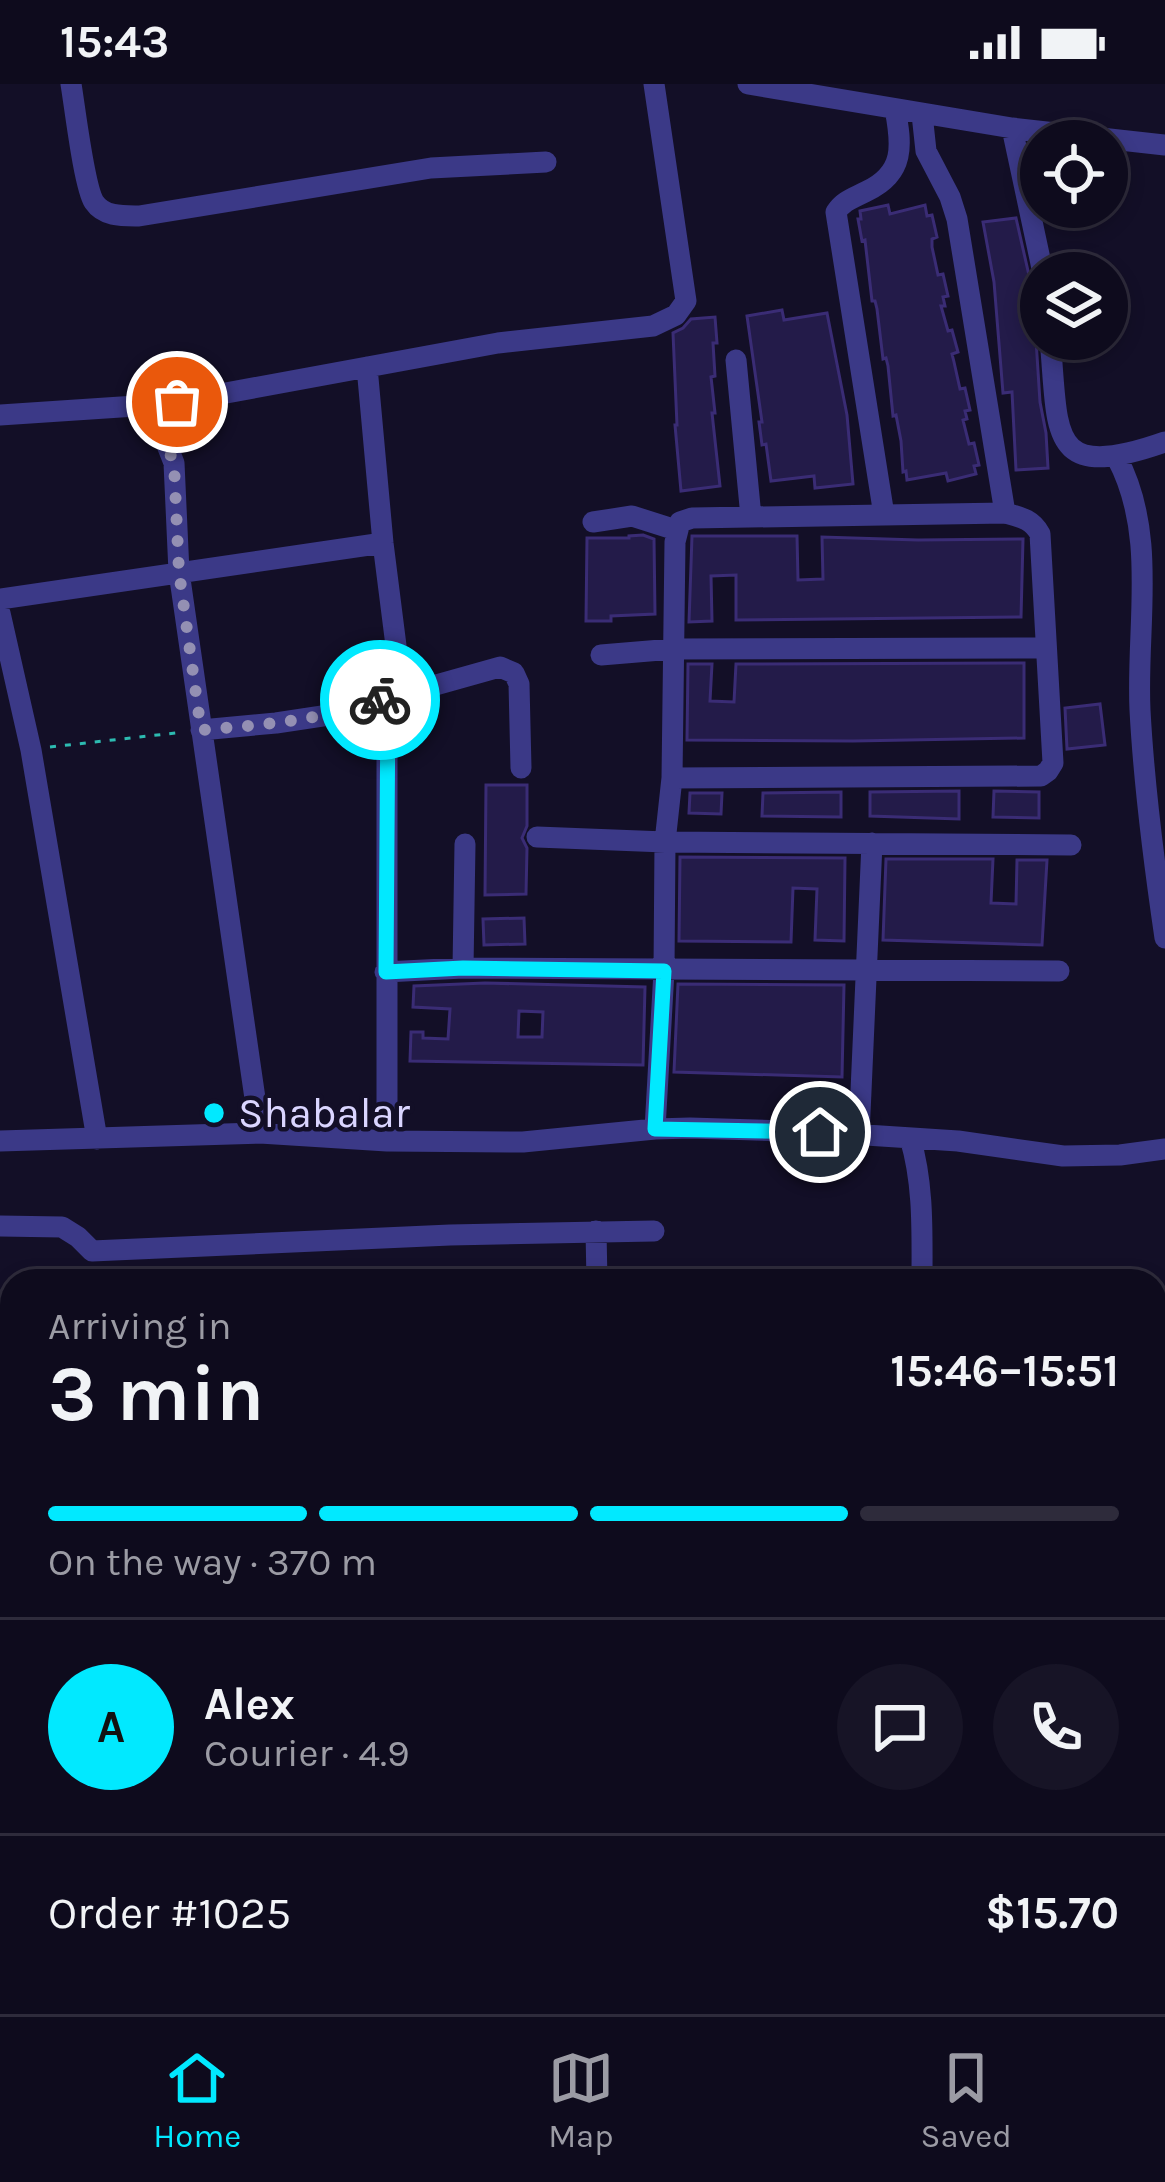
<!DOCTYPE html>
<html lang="en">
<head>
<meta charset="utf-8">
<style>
	body { margin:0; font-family:Karla,sans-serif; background:#171426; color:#f1f3f6; height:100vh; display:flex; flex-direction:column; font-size:45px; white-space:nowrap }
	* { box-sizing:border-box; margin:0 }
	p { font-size:39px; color:#9b9ba4 }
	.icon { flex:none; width:66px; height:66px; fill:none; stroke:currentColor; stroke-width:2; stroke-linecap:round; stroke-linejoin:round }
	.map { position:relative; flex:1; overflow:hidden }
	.panel { position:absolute; left:0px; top:1185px; width:1167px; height:747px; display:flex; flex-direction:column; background:#0e0b1d; border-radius:36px 36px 0 0; box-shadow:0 6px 18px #0003,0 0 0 3px #2e2b3b }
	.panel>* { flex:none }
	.buttons { position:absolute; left:1020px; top:36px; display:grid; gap:24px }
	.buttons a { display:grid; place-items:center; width:108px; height:108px; border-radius:50%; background:#0e0b1d; box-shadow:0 6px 18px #0003,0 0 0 3px #2e2b3b; font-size:60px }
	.pin { position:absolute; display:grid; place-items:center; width:102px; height:102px; color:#fff; margin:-51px; border:6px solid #fff; border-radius:50%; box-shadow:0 3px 12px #0007 }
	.courier { position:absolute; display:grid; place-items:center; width:120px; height:120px; margin:-60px; border:9px solid #01e9ff; border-radius:50%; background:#fff; color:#222; box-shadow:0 3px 15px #0007 }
	.head em { font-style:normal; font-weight:700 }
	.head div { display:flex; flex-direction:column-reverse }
	.head { display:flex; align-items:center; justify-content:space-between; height:204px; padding:0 48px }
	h1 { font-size:78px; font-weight:700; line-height:90px }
	.bar { display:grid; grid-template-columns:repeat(4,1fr); gap:18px 12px; align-content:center; height:144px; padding:0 48px }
	.bar i { height:15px; border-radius:9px; background:#2e2b3b }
	.bar .on { background:#01e9ff }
	.bar p { grid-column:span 4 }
	.line { display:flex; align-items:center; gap:30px; padding:0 48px; border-top:3px solid #2e2b3b }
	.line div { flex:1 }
	.round { display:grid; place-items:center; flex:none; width:126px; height:126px; border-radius:63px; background:#171426 }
	.status { display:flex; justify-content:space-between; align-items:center; height:84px; padding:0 60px; background:#0e0b1d; direction:ltr }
	.status svg { height:33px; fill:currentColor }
	.tab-bar { display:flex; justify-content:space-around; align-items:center; height:168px; border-top:3px solid #2e2b3b; background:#0e0b1d; font-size:33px; color:#9b9ba4 }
	.tab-bar a { display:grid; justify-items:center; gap:6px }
	.tab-bar .on { color:#01e9ff }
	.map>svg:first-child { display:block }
	.building { fill:#231b49; stroke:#3a2c75; stroke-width:3; fill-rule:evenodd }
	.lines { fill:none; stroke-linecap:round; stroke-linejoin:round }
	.path { stroke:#2dbbb1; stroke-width:3; stroke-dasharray:6 9; stroke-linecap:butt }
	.minor { stroke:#3b3987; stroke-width:21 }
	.done { stroke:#9490b3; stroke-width:12; stroke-dasharray:0 21.6 }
	.route { stroke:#01e9ff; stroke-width:15 }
	.poi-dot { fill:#01e9ff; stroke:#130f27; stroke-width:4.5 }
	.labels { text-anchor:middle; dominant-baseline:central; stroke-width:9; stroke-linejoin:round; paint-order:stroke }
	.poi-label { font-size:42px; fill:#dad5ff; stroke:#130f27; text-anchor:start }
</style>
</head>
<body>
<div class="status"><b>15:43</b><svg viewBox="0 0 49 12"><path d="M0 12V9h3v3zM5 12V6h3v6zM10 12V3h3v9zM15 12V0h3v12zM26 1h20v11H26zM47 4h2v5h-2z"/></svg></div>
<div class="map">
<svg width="1165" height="1930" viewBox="0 0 1165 1930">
	<rect width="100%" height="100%" fill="#130f27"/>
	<path class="building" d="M888,121L890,130L925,121L927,132L932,131L937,153L932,155V163L938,191L943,190L948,212L943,213L945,222H941L948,247L952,246L958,268L952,270L954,278L960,305L965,304L970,326L965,327L967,335L963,336L969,360L974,359L979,381L974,382L976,390L948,397L946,389L907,396L906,387L903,388L901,357L896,331L893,332L888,282L886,274L883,275L877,225L875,217H872L865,156L862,157L858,135H861L860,127Z
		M1016,134L1033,209L1040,318L1046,349L1048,384L1016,386L1012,308L1003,309L994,198L983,138Z
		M782,226L784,236L827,229L847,331L853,400L815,404L814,392L771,397L766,360L762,361L759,338H762L747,232Z
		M715,233L717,259H713L715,292L711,293L715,329H712L720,402L681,407L675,341H677L673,249L683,244L691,235Z
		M643,451L654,455L655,530L611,532V537H586L587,454H629V452Z
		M692,452H797L798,496L823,495L822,453L918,456L1023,455L1021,533L736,536V491L711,492L712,537L689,538Z
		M1024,579V654L853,657L687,656L688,580H712L710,617L734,618L736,580Z
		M1100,620L1105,661L1067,665L1065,624Z
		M486,701H527V742L522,754L527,764L526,810L485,811Z
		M959,707V735L870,732V708Z
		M994,707L1039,708V734L993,733Z
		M841,708V733L762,732L763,709Z
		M690,709H722L721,730L689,729Z
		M680,773L845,774L844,857L815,856L817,805L793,804L791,858L679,857Z
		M886,775H993L991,819L1016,820L1017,776H1047L1042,861L883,856Z
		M524,834L525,860L484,861L483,835Z
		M485,899L645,903L643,981L410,977L411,948H423V954L448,955L450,925L413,923L414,902ZM519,927L543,928L542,953H518Z
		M678,900L844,901L842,993L674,988Z"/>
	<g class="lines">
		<path class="path" d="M50,663L184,648"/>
		<path class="minor" d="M71,0C75,24 84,102 94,118C104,133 123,132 139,132L431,84L546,78
			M748,0L1012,44L1165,61
			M922,30L926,67L950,113L957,135L1005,429
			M1012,44L1043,189
			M1050,255C1059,349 1046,400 1165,358
			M736,276L751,433
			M367,283L383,459L402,609
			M0,331L166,320
			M1117,374C1158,451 1136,542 1140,626C1144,702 1154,779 1165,854
			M884,431L836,128C844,116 854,114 867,107C905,89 902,61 895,25
			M593,438L632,432L676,446
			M0,515L383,459
			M0,529L31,666L97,1055
			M601,571L673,565L1046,564
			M201,646L276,639L329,631L500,583L514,589L519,600L521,684
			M537,753L665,758L672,694L675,458L680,438L692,434L1005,429C1020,433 1032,435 1040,450L1053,679L1048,687L1041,692L672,694
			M463,884L465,760
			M385,888L463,884L1059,887
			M655,1045L664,887L665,758L1071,761
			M260,1049L179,488L174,379L161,346L166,320L498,259L653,242L676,231L686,217L654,0
			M859,1052L872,759
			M910,1054C924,1100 922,1150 922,1197
			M0,1057L260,1049L387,1057L523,1058L655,1045L690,1044L820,1048L958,1057L1063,1072L1120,1071L1165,1065
			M387,1057V614
			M0,1142L62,1143L78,1153L92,1167L450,1151L654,1147
			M596,1147L597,1197
			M1155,1530L1165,1531
			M0,1657L12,1656
			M1155,1698L1165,1699
			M1155,1907L1165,1908
			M186,1920V1930
			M512,1920L514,1930"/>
	</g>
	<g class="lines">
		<path class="done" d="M177,318L166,320L161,346L174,380L179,488L201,646C262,641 322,636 380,616"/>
		<path class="route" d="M380,616L388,614L386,888L463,884L664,887L655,1045L820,1048"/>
	</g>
	<circle class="poi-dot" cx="214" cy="1029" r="12"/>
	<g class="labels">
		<g class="poi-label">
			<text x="238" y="1029">Shabalar</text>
		</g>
	</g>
</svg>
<div class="buttons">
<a><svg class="icon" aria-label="locate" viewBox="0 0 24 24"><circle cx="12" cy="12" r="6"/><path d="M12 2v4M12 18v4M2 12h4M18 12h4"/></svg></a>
<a><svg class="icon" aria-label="layers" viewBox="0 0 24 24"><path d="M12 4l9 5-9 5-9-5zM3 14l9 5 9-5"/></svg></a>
</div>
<div class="pin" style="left:177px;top:318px;background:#ea580c"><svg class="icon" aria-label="bag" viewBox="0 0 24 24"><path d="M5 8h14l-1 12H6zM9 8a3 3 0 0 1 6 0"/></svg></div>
<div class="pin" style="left:820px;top:1048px;background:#1f2937"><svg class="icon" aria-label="home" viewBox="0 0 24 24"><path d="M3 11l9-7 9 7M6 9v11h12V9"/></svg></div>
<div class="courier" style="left:380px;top:616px"><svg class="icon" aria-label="bike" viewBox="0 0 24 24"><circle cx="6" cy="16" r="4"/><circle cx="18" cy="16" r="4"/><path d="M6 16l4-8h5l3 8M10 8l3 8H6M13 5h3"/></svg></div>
<section class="panel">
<div class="head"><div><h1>3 min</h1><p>Arriving in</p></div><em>15:46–15:51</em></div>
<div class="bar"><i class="on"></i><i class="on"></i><i class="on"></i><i></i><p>On the way · 370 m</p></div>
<div class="line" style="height:216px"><b class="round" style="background:#01e9ff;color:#111">A</b><div><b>Alex</b><p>Courier · 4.9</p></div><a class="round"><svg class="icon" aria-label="chat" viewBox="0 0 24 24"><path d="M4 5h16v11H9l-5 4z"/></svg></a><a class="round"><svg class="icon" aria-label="phone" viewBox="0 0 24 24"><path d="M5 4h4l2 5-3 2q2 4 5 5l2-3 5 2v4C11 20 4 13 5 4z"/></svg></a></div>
<div class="line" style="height:156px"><div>Order #1025</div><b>$15.70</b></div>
</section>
</div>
<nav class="tab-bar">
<a class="on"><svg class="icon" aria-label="home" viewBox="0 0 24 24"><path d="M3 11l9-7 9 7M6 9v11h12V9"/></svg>Home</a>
<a><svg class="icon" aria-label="map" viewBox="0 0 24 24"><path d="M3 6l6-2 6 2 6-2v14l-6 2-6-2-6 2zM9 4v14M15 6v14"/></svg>Map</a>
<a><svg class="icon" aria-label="saved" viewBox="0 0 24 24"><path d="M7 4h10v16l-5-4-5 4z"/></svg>Saved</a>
</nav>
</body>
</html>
